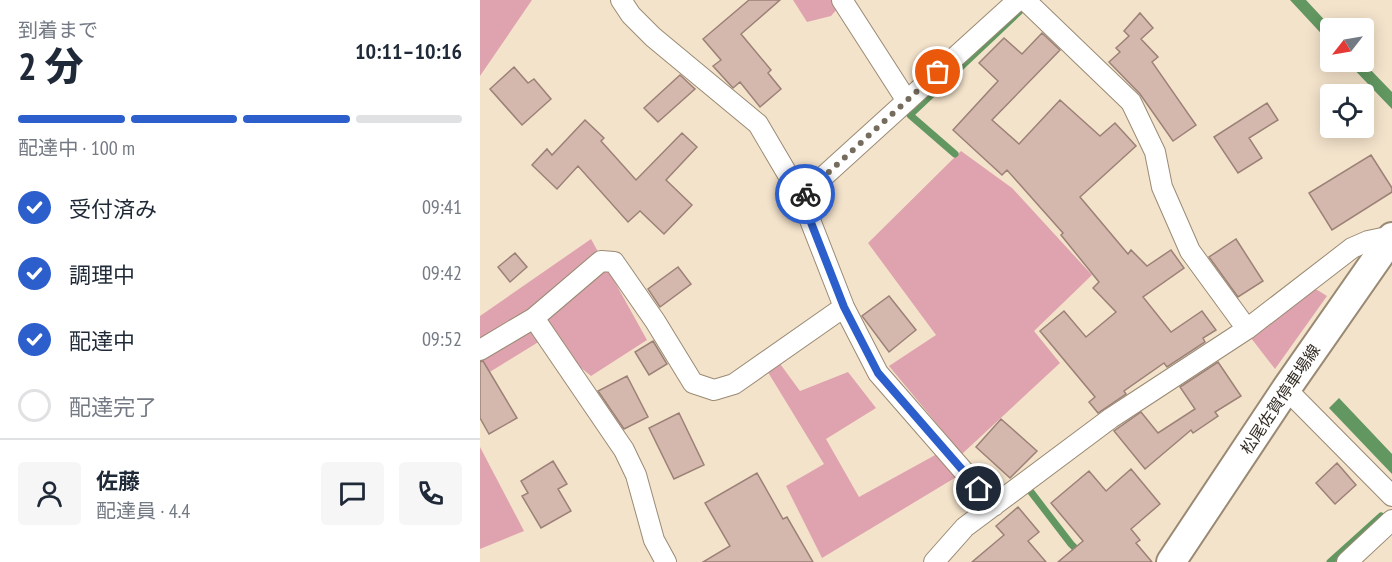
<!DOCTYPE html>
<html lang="ja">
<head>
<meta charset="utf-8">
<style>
	body { margin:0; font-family:"PT Sans Narrow","Noto Sans JP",sans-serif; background:#f6f6f7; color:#1f2937; height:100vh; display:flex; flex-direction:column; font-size:22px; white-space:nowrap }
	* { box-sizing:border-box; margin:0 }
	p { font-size:20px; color:#747a83 }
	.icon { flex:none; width:33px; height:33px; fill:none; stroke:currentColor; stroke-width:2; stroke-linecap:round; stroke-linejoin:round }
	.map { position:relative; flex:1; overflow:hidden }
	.drawer { display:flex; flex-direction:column; background:#fff; width:480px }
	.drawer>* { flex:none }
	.needle { width:39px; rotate:239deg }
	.controls { position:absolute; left:840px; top:18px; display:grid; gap:12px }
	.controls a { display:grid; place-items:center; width:54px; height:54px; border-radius:6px; background:#fff; box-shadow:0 3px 15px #0003; font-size:30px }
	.pin { position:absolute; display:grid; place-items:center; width:51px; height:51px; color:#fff; margin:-26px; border:3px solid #fff; border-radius:50%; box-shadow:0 2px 6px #0007 }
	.courier { position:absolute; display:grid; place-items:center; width:60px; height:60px; margin:-30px; border:4px solid #2c5ecc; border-radius:50%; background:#fff; color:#222; box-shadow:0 2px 8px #0007 }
	.summary em { font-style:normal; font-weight:800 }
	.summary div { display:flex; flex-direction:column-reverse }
	.summary { display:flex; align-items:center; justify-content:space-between; height:102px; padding:0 18px }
	h1 { font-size:39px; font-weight:800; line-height:45px }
	.bar { display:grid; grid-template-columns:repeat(4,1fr); gap:9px 6px; align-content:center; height:72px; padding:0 18px }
	.bar i { height:8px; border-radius:4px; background:#e0e1e3 }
	.bar .current { background:#2c5ecc }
	.bar p { grid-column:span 4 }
	.line { display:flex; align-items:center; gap:15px; padding:0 18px; border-top:2px solid #e0e1e3 }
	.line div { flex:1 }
	.round { display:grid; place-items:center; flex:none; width:63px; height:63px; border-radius:6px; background:#f6f6f7 }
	ol { padding:0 18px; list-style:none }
	li { display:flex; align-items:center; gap:18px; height:66px }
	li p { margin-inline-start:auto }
	li .icon { padding:6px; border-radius:50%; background:#2c5ecc; color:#fff; stroke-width:4 }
	li:last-child { color:#747a83 }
	li i { width:33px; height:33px; border:3px solid #e0e1e3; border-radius:50% }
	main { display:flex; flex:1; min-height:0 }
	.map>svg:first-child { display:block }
	.green { fill:#dfa3af }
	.water { fill:#629761 }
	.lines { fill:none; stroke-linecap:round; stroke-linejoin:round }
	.stream { stroke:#629761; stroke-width:7 }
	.building { fill:#d4b7ad; stroke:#9c8177; stroke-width:1.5 }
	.minor-casing { stroke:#9a8a74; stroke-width:22 }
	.secondary-casing { stroke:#9a8a74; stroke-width:32 }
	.minor { stroke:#fff; stroke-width:20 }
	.secondary { stroke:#fff; stroke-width:28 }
	.done { stroke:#766c5e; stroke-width:6; stroke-dasharray:0 10.8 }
	.route { stroke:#2c5ecc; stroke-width:8 }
	.labels { text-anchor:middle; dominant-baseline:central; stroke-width:6; stroke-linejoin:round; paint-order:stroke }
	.street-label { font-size:16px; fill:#322c23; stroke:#fff }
</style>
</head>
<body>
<main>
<section class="drawer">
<div class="summary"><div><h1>2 分</h1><p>到着まで</p></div><em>10:11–10:16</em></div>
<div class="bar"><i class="current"></i><i class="current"></i><i class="current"></i><i></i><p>配達中 · 100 m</p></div>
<ol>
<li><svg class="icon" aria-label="check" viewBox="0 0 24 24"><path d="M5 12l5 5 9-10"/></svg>受付済み<p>09:41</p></li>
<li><svg class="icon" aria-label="check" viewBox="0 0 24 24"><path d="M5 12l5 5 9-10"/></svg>調理中<p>09:42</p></li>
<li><svg class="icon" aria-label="check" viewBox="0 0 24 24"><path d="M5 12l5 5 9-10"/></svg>配達中<p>09:52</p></li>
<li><i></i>配達完了</li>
</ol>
<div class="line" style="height:108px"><a class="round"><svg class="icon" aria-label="person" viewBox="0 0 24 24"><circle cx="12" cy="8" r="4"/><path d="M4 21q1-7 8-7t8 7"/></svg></a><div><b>佐藤</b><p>配達員 · 4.4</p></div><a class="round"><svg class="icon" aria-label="chat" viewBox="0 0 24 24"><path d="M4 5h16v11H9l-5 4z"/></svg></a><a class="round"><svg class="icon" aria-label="phone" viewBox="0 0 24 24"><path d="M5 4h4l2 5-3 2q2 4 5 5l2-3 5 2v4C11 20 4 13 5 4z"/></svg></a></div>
</section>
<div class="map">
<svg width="912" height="562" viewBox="0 0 912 562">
	<rect width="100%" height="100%" fill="#f4e3cb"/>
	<path class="green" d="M0,0H52L0,76Z
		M313,0H365L351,16L327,22Z
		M481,151L532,188L612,275L554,331L580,363L482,454L409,366L456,335L388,243Z
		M111,239L167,340L111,376L65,338L0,378V316Z
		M834,288L847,296L795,369L771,338Z
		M298,361L320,391L368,372L396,408L346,439L379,497L457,454L478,476L342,558L306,486L344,464L286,369Z
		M0,447L44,531L0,549Z"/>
	<path class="water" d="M810,0H826L852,28H850V43Z
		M867,62H883L912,92V109Z
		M859,398L912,454V474L849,408Z"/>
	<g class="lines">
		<path class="stream" d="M475,154L430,115L541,10
			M551,492L591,544L609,562
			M850,562L901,516"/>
	</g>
	<path class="building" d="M269,0H300L261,34L291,70L288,73L301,89L280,107L260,82L253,88L233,66L241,60L223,39Z
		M660,13L673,28L661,39L678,57L672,62L716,125L693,141L660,94L629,62L640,52L636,48L649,36L644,31Z
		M562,33L580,50L512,120L539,144L580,100L620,136L635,123L656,146L600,197L648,254L651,250L667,266L691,250L704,268L663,297L691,332L722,311L736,330L723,338L725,342L687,367L684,363L644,391L646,394L618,413L609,402L615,397L560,331L584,311L606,337L636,312L613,288L619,282L581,235L583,233L527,170L522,175L473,130L518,81L499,63L524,38L542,54Z
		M34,67L48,83L54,79L71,99L42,125L10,89Z
		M200,75L215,89L178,122L164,108Z
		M787,103L798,120L769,138L782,158L758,173L734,137Z
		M105,120L124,138L121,141L156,180L202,133L217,147L186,180L212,205L184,234L160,211L148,222L98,166L77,189L52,165L67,149L72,155Z
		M891,155L912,188V192L852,230L829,193Z
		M756,239L783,281L758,297L729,257Z
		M35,253L47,267L30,282L18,267Z
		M198,267L211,284L180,307L168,289Z
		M409,296L436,330L409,352L382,316Z
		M173,341L187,364L169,375L155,352Z
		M3,361L37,418L9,434L0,418V362Z
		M738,362L761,396L735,412L738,416L713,433L711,430L665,469L634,431L661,412L678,433L715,409L700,387Z
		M147,376L168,417L144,429L118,391Z
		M199,413L224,465L194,479L169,428Z
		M521,419L557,451L530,478L496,447Z
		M73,461L87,484L78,489L91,511L61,528L42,496L48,493L41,481Z
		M857,463L876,485L855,504L836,483Z
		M651,469L680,504L651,529L660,540L656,543L672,562H578L603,541L571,503L609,471L626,491Z
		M277,473L303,519L307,517L333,562H223L250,546L225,503Z
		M538,507L559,532L548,541L566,562H492L524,535L516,526Z"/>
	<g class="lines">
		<g class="minor-casing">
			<path id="minor" d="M141,0L151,15L173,37L278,124L321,197L364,307L398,373L514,506
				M362,0L427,101
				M545,0L651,102L675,152L682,187L710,251L767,329
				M321,197L538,0
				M54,318L121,261L134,262L175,321L213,383L234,390L254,384L364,307
				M0,350L54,318L144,450L156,475L174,540L186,562
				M806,389L912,496
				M454,562L485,527L631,418L767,329L872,248L888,241L912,236
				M867,562L912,520"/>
		</g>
		<g class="secondary-casing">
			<path id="secondary" d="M691,562L806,389L912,237"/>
		</g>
		<use href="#minor" class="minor"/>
		<use href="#secondary" class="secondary"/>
	</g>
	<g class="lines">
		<path class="done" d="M325,194L458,72"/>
		<path class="route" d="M325,194L321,197L364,307L398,373L499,489"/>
	</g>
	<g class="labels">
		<g class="street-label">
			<text transform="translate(800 399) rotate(-56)">松尾佐賀停車場線</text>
		</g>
	</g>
</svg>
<div class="controls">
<a><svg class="needle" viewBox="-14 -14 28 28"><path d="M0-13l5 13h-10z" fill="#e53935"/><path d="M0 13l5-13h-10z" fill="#747a83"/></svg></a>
<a><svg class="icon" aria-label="locate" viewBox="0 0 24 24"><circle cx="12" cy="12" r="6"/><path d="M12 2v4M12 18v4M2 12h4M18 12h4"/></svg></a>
</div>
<div class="pin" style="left:458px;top:72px;background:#ea580c"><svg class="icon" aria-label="bag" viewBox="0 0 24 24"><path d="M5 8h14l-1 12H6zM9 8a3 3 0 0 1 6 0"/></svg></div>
<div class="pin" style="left:499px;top:489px;background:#1f2937"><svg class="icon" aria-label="home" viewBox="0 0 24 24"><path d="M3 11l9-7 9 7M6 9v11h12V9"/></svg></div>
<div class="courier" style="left:325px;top:194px"><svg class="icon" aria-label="bike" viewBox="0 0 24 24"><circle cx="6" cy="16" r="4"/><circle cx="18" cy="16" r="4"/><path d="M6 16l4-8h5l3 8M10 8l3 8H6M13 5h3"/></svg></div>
</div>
</main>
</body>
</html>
